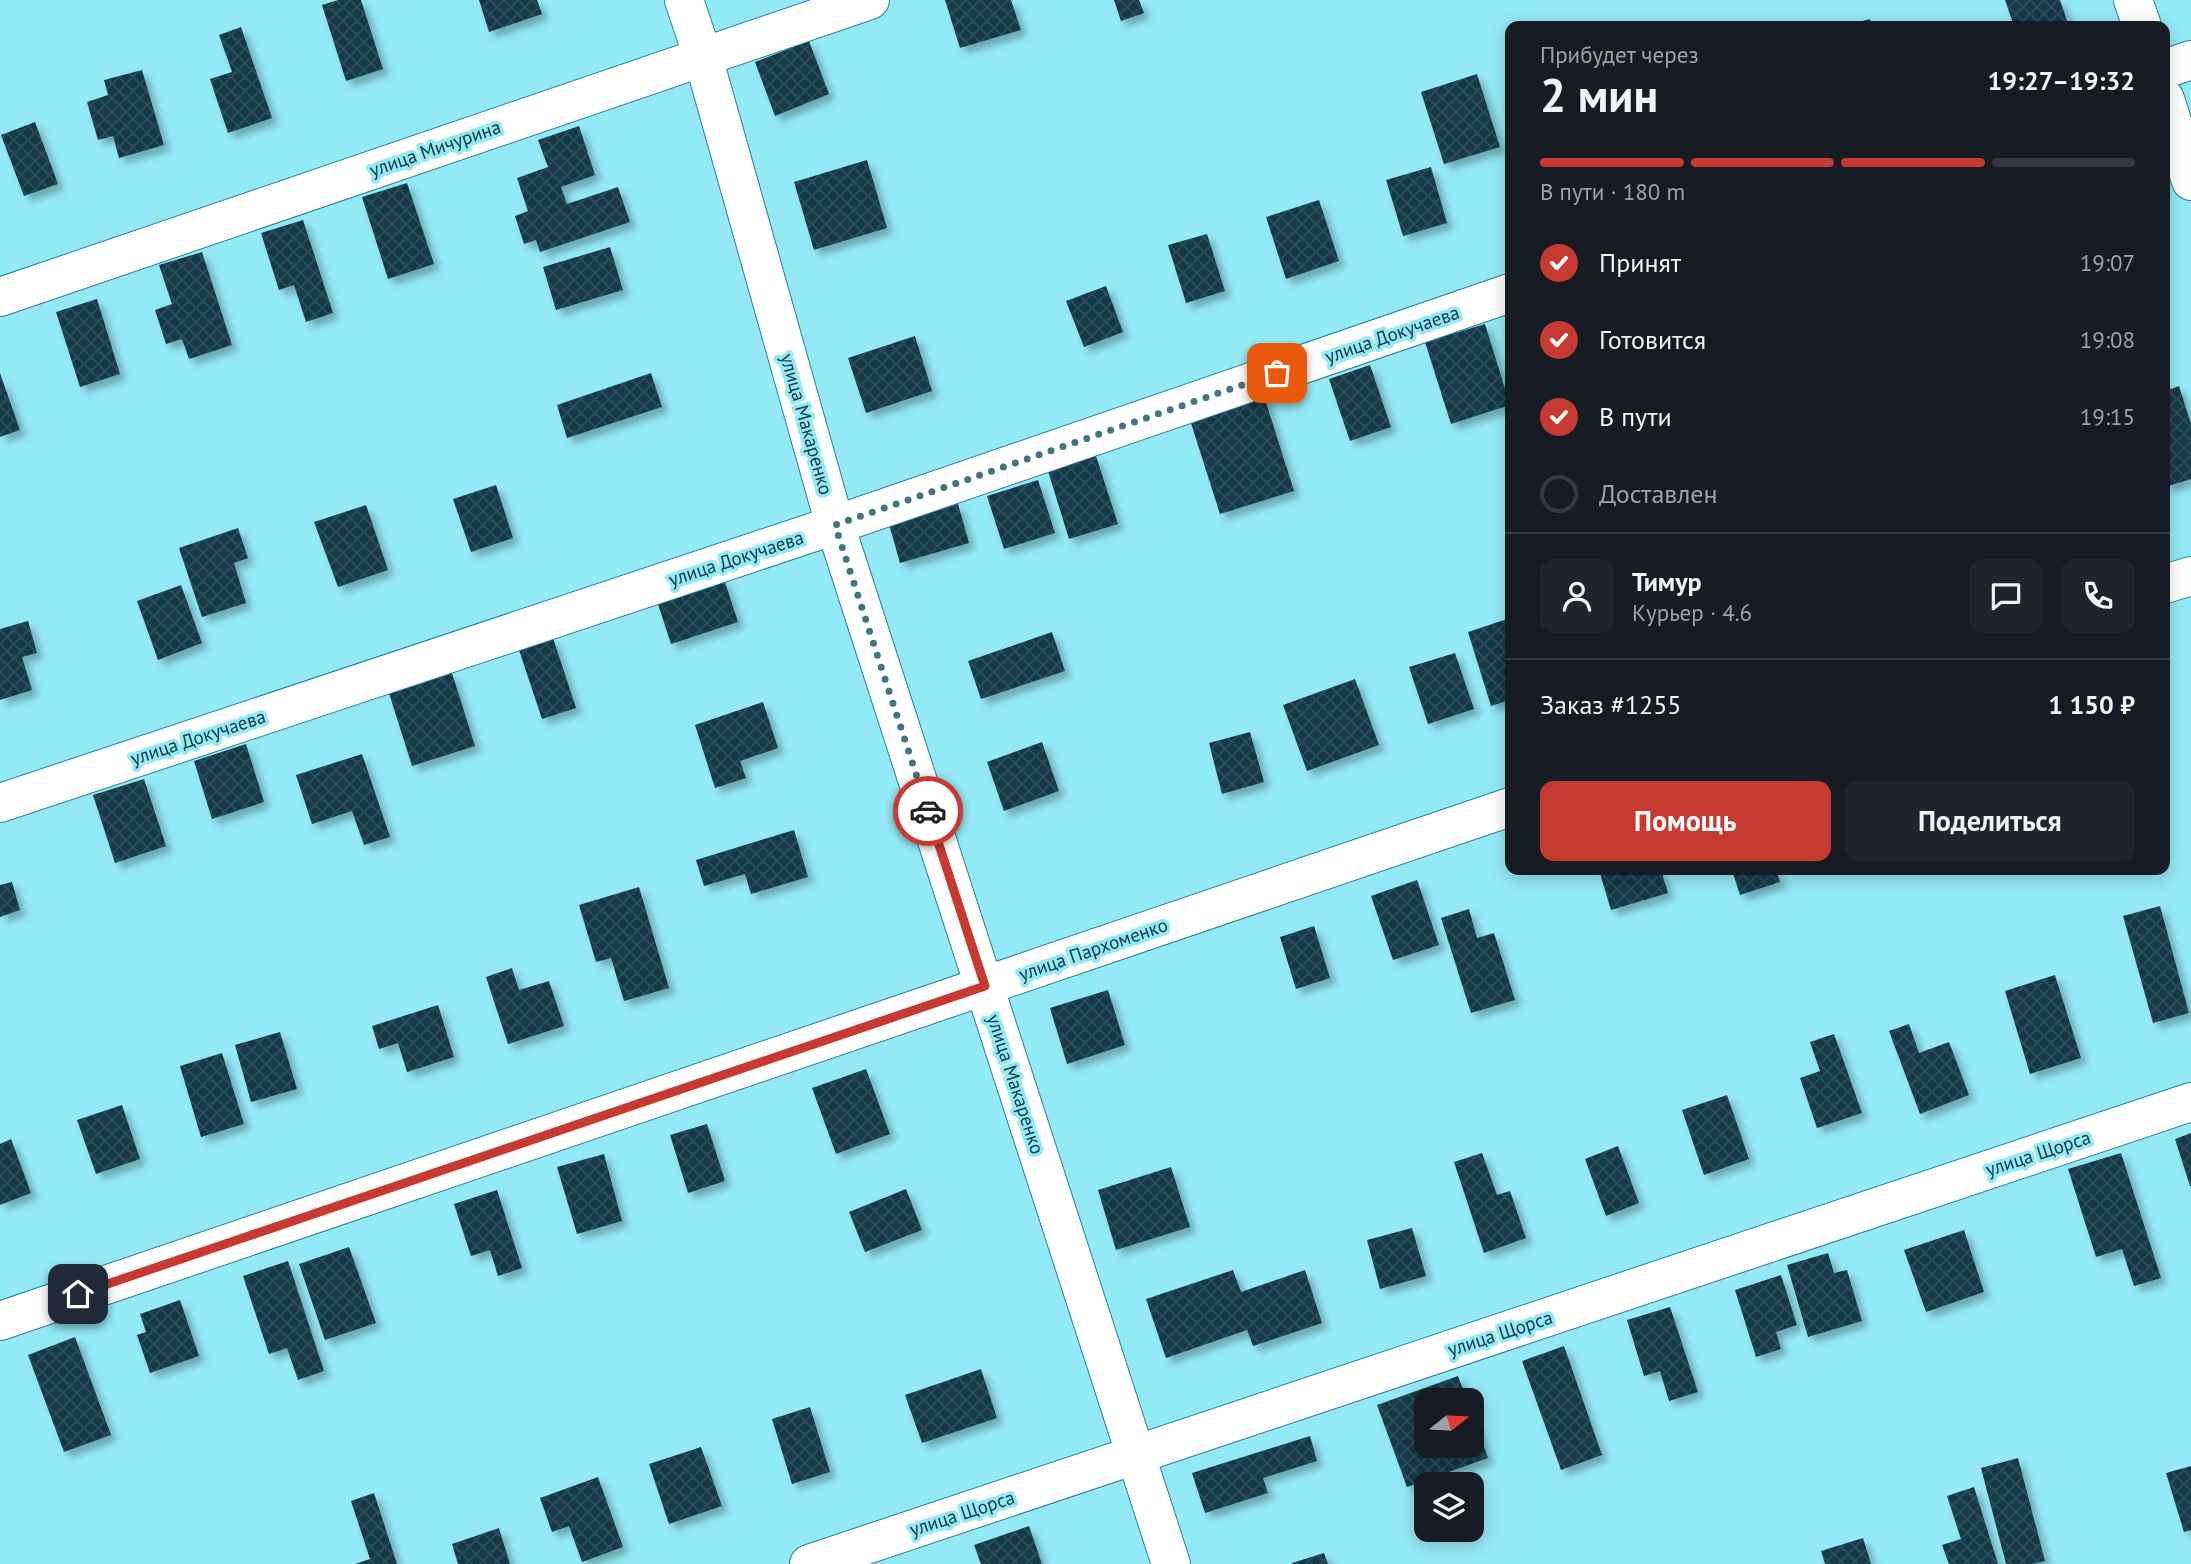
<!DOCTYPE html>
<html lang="ru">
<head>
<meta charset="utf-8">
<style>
	body { margin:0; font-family:"PT Sans",sans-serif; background:#20242c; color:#f1f3f6; height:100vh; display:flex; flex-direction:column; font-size:26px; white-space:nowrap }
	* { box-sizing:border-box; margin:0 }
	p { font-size:23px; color:#9ea1a6 }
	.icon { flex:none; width:38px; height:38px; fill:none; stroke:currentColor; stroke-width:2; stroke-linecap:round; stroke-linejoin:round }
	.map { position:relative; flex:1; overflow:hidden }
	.panel { position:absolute; left:1505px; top:21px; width:665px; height:854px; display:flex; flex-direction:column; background:#171b24; border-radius:14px; box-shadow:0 4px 18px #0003 }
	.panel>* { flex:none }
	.needle { width:46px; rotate:72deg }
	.controls { position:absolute; left:1414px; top:1388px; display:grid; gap:14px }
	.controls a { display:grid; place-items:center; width:70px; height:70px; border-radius:14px; background:#171b24; box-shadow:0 4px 18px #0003; font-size:35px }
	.pin { position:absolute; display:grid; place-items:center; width:60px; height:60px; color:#fff; margin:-30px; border-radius:14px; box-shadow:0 4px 10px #0006 }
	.courier { position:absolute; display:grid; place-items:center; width:70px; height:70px; margin:-35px; border:5px solid #c73a31; border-radius:50%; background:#fff; color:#222; box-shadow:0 2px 9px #0007 }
	.head em { font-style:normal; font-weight:700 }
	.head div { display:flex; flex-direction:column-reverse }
	.head { display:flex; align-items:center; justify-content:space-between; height:119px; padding:0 35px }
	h1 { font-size:46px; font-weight:700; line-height:52px }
	.bar { display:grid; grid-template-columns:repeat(4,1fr); gap:10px 7px; align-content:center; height:84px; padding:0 35px }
	.bar i { height:9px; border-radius:5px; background:#363941 }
	.bar .current { background:#c73a31 }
	.bar p { grid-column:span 4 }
	.line { display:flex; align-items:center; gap:18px; padding:0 35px; border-top:2px solid #363941 }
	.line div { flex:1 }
	.round { display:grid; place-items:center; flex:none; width:74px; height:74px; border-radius:14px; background:#20242c }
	ol { padding:0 35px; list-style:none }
	li { display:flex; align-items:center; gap:21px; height:77px }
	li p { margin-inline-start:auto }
	li .icon { padding:7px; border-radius:50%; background:#c73a31; color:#fff; stroke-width:4 }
	li:last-child { color:#9ea1a6 }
	li i { width:38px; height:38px; border:4px solid #363941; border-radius:50% }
	.action { display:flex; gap:14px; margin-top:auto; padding:14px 35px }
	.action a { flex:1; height:80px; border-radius:14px; background:#c73a31; color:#fff; font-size:28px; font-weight:700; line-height:80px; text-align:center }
	.action a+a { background:#20242c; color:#f1f3f6 }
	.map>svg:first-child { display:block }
	.building { fill:url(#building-cross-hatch); filter:url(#shadow) }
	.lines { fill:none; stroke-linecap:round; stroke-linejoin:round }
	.minor-casing { stroke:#26828e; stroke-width:40 }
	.minor { stroke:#fff; stroke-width:38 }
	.done { stroke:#41767e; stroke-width:7; stroke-dasharray:0 12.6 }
	.route { stroke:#c73a31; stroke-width:9 }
	.labels { text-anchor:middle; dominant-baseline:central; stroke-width:7; stroke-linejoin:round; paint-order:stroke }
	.street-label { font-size:19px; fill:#14383e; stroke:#94e9f6 }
</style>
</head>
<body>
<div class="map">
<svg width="2191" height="1564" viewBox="0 0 2191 1564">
	<defs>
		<pattern id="building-cross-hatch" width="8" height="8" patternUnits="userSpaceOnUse" patternTransform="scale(1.75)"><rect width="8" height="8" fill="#133949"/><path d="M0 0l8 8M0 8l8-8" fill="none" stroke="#2c4e5c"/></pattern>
		<filter id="shadow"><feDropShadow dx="6" dy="6" stdDeviation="3.5" flood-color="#0004"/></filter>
	</defs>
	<rect width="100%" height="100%" fill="#94e9f6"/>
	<path class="building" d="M338,0H361L383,69L346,81L322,5Z
		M479,0H537L542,14L489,32Z
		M945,0H1011L1021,30L960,48Z
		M1114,0H1139L1144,13L1121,21Z
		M2005,0H2060L2068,24L2061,26H2014Z
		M1870,19L1872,26H1848V25Z
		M241,27L272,118L228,133L210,79L232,72L219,35Z
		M809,41L829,94L775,116L755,62Z
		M142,70L164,145L119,158L113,136L98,140L87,102L108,95L104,80Z
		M1477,74L1500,147L1444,164L1421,92Z
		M35,122L58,184L24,196L1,135Z
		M579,126L595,175L561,187L567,204L618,187L630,222L540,252L536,240L524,244L515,216L528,211L517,178L548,167L538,140Z
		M867,160L887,228L814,250L794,182Z
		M1431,167L1447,223L1403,236L1386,180Z
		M407,183L434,264L388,279L362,197Z
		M1319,200L1339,261L1286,279L1266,217Z
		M303,220L333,313L306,322L294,285L279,290L261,233Z
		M1207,234L1225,291L1186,303L1168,245Z
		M610,247L623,290L556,310L543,267Z
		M202,252L232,345L189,359L182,339L166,344L155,310L172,304L159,265Z
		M1106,286L1123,332L1084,347L1066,301Z
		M97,299L120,374L80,387L56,312Z
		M1485,324L1510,405L1451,424L1425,342Z
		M915,336L932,391L866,413L848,358Z
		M1370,365L1391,427L1350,441L1329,379Z
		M0,373L20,430L0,437Z
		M651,373L662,407L567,438L557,405Z
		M2179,386L2191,424V479L2165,487V391Z
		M1264,396L1294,491L1220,514L1190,420Z
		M1096,456L1118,524L1069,539L1048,471Z
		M1038,480L1055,533L1004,549L987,496Z
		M496,485L513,538L471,552L453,499Z
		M958,504L969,543L900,563L889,524Z
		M366,505L388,570L338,587L314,522Z
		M238,528L248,558L234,563L246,603L202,617L179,548Z
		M724,579L738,622L671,644L657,601Z
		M181,585L202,643L158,660L137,601Z
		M1510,618V700L1491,706L1468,632Z
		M28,621L37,653L22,657L32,690L0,700V629Z
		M1052,632L1065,671L981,699L968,661Z
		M553,638L576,708L542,719L519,650Z
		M1455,653L1474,709L1428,724L1409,667Z
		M452,673L475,746L412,766L389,693Z
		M1355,679L1379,745L1307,771L1283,705Z
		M763,702L778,748L740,761L746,778L715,788L695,725Z
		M1250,732L1264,782L1222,794L1209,743Z
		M1042,742L1059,791L1004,811L987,762Z
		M246,744L264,802L212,819L194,761Z
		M362,754L390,837L364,845L352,811L312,824L296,775Z
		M144,779L166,846L115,863L93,795Z
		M794,830L808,877L751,894L745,874L704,886L696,860Z
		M1599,870H1661L1668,893L1611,910Z
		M1732,870H1776L1780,882L1740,895Z
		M1417,880L1439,945L1393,960L1371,896Z
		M12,882L20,910L0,917V885Z
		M639,887L669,988L624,1001L611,958L596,962L579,905Z
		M2160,906L2189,1013L2153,1023L2123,916Z
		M1469,909L1477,938L1494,933L1515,1000L1471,1013L1441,918Z
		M1314,926L1330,978L1296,989L1280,937Z
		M512,968L519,990L549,981L564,1026L508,1044L486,977Z
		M2055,975L2081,1058L2030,1074L2005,991Z
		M1108,990L1125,1045L1067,1064L1050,1008Z
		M438,1005L454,1057L407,1072L398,1043L379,1049L372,1026Z
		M1909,1024L1919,1053L1949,1042L1969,1095L1920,1114L1889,1031Z
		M280,1032L297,1089L251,1102L235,1045Z
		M1834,1034L1862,1113L1817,1128L1800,1078L1820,1071L1810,1042Z
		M222,1053L244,1124L201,1137L180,1066Z
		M866,1069L890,1134L836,1154L812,1088Z
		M1727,1095L1749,1159L1704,1175L1682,1110Z
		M122,1105L140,1159L96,1174L77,1120Z
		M707,1124L725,1181L688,1193L670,1135Z
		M2191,1133V1186H2190L2175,1139Z
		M11,1139L31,1193L0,1205V1144Z
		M1618,1146L1639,1203L1606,1216L1585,1159Z
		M1482,1153L1497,1195L1510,1191L1526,1238L1484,1253L1454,1162Z
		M2121,1153L2161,1278L2134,1286L2122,1249L2096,1257L2068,1169Z
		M604,1154L622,1221L577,1234L557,1167Z
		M1171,1167L1190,1227L1116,1250L1098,1190Z
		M906,1189L922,1230L865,1252L849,1212Z
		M497,1190L522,1268L498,1276L490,1250L471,1256L454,1204Z
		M1412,1228L1426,1276L1380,1289L1367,1240Z
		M1964,1230L1984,1292L1926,1312L1904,1250Z
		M349,1247L376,1323L325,1340L299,1264Z
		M1828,1253L1834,1273L1847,1270L1862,1321L1808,1337L1787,1265Z
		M288,1261L324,1371L298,1380L287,1348L269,1354L243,1276Z
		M1233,1270L1241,1292L1305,1270L1322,1323L1253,1346L1247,1330L1166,1358L1146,1299Z
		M1781,1275L1797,1325L1776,1332L1781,1349L1756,1357L1735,1290Z
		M180,1300L199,1356L150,1373L137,1335L146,1332L140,1314Z
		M1670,1307L1698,1392L1669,1401L1660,1371L1644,1376L1627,1320Z
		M75,1337L111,1435L64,1452L28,1355Z
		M1564,1346L1602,1455L1561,1470L1522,1361Z
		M981,1369L997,1418L922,1443L905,1395Z
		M1458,1376L1467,1400H1426V1446H1472V1414L1488,1458L1407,1487L1377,1405Z
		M810,1407L830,1472L792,1484L772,1419Z
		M1310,1436L1317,1461L1263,1478L1268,1493L1205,1513L1192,1473Z
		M701,1447L722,1506L669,1524L649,1464Z
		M2018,1458L2045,1561L2033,1564H2006L1981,1468Z
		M2191,1466V1530L2184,1532L2166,1473Z
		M598,1477L623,1547L582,1562L569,1526L552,1532L540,1498Z
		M1974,1487L1998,1564H1949L1942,1545L1961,1539L1947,1496Z
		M374,1493L397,1564H355L370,1559L351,1501Z
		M1029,1526L1042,1564H981L974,1545Z
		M499,1528L510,1564H458L452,1544Z
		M1863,1538L1871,1564H1825L1821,1551Z
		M1324,1553L1328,1564H1292V1563Z"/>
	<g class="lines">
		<g class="minor-casing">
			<path id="minor" d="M684,0L703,57L835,525L1171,1564
				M2133,0L2142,26
				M2165,69L2191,60
				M2165,99L2191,181
				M0,297L870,0
				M2165,584L2191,576
				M0,803L835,525L1510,293
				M0,1321L1510,807
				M809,1564L2191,1102"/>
		</g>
		<use href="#minor" class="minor"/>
	</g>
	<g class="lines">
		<path class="done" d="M928,811L835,525L1277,373"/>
		<path class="route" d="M78,1294L985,986L928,811"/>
	</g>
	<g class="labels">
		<g class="street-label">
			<text transform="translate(435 148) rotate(-19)">улица Мичурина</text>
			<text transform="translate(1392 334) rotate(-19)">улица Докучаева</text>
			<text transform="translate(807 424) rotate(74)">улица Макаренко</text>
			<text transform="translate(736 558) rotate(-18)">улица Докучаева</text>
			<text transform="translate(198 737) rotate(-18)">улица Докучаева</text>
			<text transform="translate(1093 949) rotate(-19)">улица Пархоменко</text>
			<text transform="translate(1016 1084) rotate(72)">улица Макаренко</text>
			<text transform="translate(2038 1153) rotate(-18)">улица Щорса</text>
			<text transform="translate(1500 1333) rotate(-18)">улица Щорса</text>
			<text transform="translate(962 1513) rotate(-18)">улица Щорса</text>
		</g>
	</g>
</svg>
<div class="controls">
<a><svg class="needle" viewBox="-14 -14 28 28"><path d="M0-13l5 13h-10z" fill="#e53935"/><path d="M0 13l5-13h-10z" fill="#9ea1a6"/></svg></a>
<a><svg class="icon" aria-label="layers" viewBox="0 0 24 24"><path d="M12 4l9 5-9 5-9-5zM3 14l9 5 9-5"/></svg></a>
</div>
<div class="pin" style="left:1277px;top:373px;background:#ea580c"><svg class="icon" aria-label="bag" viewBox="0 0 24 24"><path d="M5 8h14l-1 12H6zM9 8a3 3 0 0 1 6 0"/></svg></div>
<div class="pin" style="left:78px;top:1294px;background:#1f2937"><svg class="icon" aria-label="home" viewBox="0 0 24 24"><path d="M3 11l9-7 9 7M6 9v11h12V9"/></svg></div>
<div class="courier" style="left:928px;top:811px"><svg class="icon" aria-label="car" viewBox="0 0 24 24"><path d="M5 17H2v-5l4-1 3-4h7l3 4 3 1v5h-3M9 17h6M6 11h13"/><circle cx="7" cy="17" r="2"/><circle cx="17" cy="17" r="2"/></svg></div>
<section class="panel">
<div class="head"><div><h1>2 мин</h1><p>Прибудет через</p></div><em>19:27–19:32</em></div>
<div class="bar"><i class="current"></i><i class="current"></i><i class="current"></i><i></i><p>В пути · 180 m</p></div>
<ol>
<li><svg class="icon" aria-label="check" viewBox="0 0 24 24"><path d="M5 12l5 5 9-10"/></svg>Принят<p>19:07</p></li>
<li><svg class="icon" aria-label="check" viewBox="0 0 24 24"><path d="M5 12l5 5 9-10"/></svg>Готовится<p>19:08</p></li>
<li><svg class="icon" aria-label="check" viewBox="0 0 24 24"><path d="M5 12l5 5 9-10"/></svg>В пути<p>19:15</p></li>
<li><i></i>Доставлен</li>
</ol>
<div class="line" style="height:126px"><a class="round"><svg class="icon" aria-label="person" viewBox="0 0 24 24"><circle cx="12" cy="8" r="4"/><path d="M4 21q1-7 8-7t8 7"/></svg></a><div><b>Тимур</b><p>Курьер · 4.6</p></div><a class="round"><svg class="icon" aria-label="chat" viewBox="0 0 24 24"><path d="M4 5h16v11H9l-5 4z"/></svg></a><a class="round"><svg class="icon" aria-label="phone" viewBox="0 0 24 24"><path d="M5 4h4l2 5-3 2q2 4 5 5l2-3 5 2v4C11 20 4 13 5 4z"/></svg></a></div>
<div class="line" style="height:91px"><div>Заказ #1255</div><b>1 150 ₽</b></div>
<div class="action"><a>Помощь</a><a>Поделиться</a></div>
</section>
</div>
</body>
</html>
